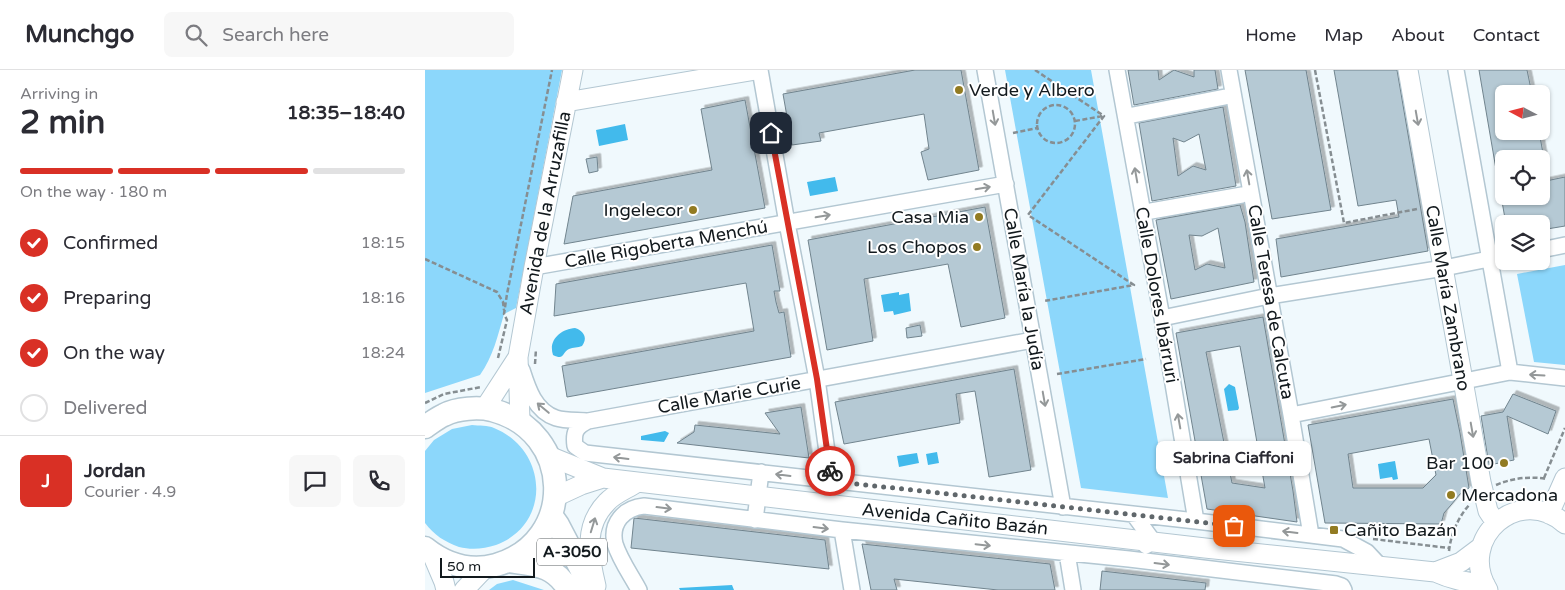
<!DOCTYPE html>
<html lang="en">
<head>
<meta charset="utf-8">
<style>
	body { margin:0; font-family:"Varela Round",sans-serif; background:#f7f7f7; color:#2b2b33; height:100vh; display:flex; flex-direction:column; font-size:19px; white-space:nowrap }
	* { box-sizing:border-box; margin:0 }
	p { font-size:16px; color:#7c7c81 }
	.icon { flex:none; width:28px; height:28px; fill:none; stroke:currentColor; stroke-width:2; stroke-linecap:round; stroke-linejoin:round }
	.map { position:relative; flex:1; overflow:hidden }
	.details { display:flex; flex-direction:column; background:#fff; width:425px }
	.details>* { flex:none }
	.needle { width:32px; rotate:277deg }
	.controls { position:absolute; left:1070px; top:15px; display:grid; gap:10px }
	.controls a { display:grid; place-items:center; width:55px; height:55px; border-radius:8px; background:#fff; box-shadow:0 1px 4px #0004; font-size:25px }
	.scale { position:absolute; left:15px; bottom:12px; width:95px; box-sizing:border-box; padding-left:5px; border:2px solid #12191d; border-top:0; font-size:14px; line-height:18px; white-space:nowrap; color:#12191d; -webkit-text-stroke:4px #fff; paint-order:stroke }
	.pin { position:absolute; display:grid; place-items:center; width:42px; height:42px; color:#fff; margin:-21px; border-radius:10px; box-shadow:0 2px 8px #0006 }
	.courier { position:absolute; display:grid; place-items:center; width:50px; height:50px; margin:-25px; border:4px solid #d93025; border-radius:50%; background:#fff; color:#222; box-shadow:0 1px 6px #0007 }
	.bubble { position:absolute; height:35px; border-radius:8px; background:#fff; box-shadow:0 1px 4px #0004; font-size:16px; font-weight:800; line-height:35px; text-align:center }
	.overview em { font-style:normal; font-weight:800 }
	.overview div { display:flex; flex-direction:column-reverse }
	.overview { display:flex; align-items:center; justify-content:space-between; height:85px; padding:0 20px }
	h1 { font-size:32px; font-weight:800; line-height:38px }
	.bar { display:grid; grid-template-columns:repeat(4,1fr); gap:8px 5px; align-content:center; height:60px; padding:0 20px }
	.bar i { height:6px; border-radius:4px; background:#e1e1e2 }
	.bar .current { background:#d93025 }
	.bar p { grid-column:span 4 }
	.line { display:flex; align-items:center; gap:12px; padding:0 20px; border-top:1px solid #e1e1e2 }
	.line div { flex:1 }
	.round { display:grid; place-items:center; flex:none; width:52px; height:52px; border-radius:8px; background:#f7f7f7 }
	ol { padding:0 20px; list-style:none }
	li { display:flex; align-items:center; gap:15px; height:55px }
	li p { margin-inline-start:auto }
	li .icon { padding:5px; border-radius:50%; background:#d93025; color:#fff; stroke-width:4 }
	li:last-child { color:#7c7c81 }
	li i { width:28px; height:28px; border:2px solid #e1e1e2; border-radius:50% }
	header { display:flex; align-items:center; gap:30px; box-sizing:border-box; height:70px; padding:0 25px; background:#fff; border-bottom:1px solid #e1e1e2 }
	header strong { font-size:24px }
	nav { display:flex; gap:28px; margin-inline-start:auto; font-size:18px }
	.search { width:350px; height:45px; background:#f7f7f7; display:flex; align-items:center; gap:12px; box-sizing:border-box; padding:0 18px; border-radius:8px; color:#7c7c81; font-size:19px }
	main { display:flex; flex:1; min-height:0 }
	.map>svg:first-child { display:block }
	.green { fill:#8cd7fb }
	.water { fill:#42baec }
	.building { fill:#b5c9d4; stroke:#71848e; fill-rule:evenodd; filter:url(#shadow) }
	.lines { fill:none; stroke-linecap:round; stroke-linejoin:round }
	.minor-casing { stroke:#b3c7d2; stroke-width:18 }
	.major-casing { stroke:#b3c7d2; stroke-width:21 }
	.highway-casing { stroke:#b3c7d2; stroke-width:25 }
	.path { stroke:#868e92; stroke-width:2.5; stroke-dasharray:5 2.5; stroke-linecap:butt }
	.minor { stroke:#fff; stroke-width:15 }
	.major { stroke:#fff; stroke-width:19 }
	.highway { stroke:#fff; stroke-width:22 }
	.oneway { stroke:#949899 }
	.done { stroke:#60676b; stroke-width:5; stroke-dasharray:0 9 }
	.route { stroke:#d93025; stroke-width:6 }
	.poi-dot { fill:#927b22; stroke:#fff; stroke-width:2 }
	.labels { text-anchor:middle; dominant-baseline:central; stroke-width:4; stroke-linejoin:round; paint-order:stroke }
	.shield { fill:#fff; stroke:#595e61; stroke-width:1 }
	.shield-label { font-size:16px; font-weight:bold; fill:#12191d }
	.poi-label { font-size:18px; fill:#12191d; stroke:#fff; text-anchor:end }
	.street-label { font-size:18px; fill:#12191d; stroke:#fff }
</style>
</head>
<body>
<header>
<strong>Munchgo</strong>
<div class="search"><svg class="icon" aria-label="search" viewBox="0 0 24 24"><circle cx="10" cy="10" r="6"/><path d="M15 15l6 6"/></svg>Search here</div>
<nav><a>Home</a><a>Map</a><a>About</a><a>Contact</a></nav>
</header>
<main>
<section class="details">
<div class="overview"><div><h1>2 min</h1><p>Arriving in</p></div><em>18:35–18:40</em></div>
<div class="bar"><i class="current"></i><i class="current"></i><i class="current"></i><i></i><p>On the way · 180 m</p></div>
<ol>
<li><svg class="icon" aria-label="check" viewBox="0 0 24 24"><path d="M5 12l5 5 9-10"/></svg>Confirmed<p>18:15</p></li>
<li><svg class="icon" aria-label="check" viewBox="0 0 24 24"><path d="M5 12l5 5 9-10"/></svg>Preparing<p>18:16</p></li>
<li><svg class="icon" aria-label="check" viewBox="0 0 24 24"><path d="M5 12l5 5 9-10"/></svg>On the way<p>18:24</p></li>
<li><i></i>Delivered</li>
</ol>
<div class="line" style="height:90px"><b class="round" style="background:#d93025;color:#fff">J</b><div><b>Jordan</b><p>Courier · 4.9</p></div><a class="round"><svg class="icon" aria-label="chat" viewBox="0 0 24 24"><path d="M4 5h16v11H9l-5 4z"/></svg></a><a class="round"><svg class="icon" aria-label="phone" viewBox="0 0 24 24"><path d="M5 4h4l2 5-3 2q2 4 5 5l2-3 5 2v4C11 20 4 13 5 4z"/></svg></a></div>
</section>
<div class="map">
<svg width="1140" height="520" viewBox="0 0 1140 520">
	<defs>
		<filter id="shadow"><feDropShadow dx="3.5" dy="-3.5" stdDeviation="0" flood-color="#0004"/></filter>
	</defs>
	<rect width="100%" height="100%" fill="#f0f9fd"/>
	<path class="green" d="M0,0H137L91,238L79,244C73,265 68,287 55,305L0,323Z
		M580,0H666L743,428L656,418Z
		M1140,195V295L1109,292L1092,204Z
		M47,355C54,356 63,355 69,358C123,380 127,454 71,475C59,479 46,480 34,477C20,472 9,465 0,453V381L9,370L27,359Z
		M88,510L119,520H64L72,514Z"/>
	<path class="water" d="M200,54L203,70L174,76L171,60Z
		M410,107L413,121L385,126L382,112Z
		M474,222V225L484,223L486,241L469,245L468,241L459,242L456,225Z
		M150,258C159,261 163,268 157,276C153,278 148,277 144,279C137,282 140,291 128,285C123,270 136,259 150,258Z
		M804,314L810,317L814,338L813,340L803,341L799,319Z
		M240,361L244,363L239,372L216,370V366Z
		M512,382L514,393L503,395L501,384Z
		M492,383L494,393L474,397L472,386Z
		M970,391L973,409L968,410L967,407L955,409L953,394Z
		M307,515L309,520H255L254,518Z"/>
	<path class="building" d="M490,0H536L554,100L503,110L496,82L504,79L499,44L394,63L396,71L367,75L358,24Z
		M703,0H733L734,10L749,0L769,7V0H790L793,19L709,35Z
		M820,0H881L906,140L847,149Z
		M909,0H972L1003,181L856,207L851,169L974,147L971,130L933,136Z
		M1054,0H1102L1107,24H1079V61H1114L1119,89H1079V110L1073,111Z
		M320,30L340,138L139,174L148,126L287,100L276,39Z
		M798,37L811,116L727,131L714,53ZM774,64L781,100L768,96L753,106L748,68L759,72Z
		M172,87L173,101L164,103L161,89Z
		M1140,107V156L1116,160V154H1081L1076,126H1116V112Z
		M815,135L820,152L829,212L746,229L731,150ZM793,158L800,198L782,194L770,200L764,165L777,166Z
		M560,137L580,248L536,257L523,194L439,209L448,271L402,280L383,170Z
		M347,175L355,221H349L351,232L354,243L359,242L366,287L142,327L137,296L329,261L321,213L129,246L131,214Z
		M838,247L868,421L872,452L782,439L751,263ZM815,276L840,418L807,413L781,282Z
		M495,255L497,266L482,268L481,258Z
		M589,299L606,400L564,407L550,321L531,324L535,353L419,374L410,332Z
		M1088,324L1131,341L1123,364L1082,346L1089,390L1064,395L1056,346L1078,342Z
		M1028,329L1035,363L1044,418L1035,424L1026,435L1019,443L1016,454L900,453L883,355ZM1004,369L1011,405L998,418H928L923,384Z
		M376,337L384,388L252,373L269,362L270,355L355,364L340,343Z
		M209,448L400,470L404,499L206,478Z
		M437,474L625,494L630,520H573L469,509L472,520H446Z
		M677,501L781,513L780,520H675Z"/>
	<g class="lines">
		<g class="minor-casing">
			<path id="minor" d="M335,0L362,153L392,309L406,411
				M560,0L638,437
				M692,0L737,248L771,451
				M804,0L866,345L886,465
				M1031,0L1085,302
				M708,45L800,27
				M726,141L817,125
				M1116,180L1140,175
				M109,197L581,114
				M737,248L844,226L1019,198L1079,186
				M97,300C103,319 110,341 131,348C140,351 153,350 163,351L608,270
				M866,345L1085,302L1140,308
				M163,351C151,357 148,362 150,376L160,383L771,451L918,469L942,482L956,497
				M709,445L728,471L721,476
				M330,450L336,402
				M417,460L427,520
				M642,483L648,520
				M214,520C206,505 195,490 190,474C185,453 199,438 219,436L417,460L704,489L911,514L917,516L919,520"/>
		</g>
		<g class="major-casing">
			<path id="major" d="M983,0L1056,412L1063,441L1071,453
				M141,32L331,0
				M60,338L93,287
				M95,351L93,287L109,197L148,0
				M124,386L178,408L780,478L1010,502C1028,510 1040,512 1060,514
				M130,427L156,415L178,408
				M1124,444L1140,408
				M7,484L19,512L21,520
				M1010,502L1036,492L1056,477
				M171,516C164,487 158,456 182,432C189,424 202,419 211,413
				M39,520L61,497
				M1063,520C1031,468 1095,413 1140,454"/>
		</g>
		<g class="highway-casing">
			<path id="highway" d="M0,357C6,353 12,348 19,345C32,338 54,337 67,340C149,361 152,472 71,495C45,502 20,494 0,478
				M126,445L133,455L167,520
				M83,491C110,495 128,494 144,520"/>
		</g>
		<path class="path" d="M610,0L679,46L603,145L709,215L619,231
			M890,0L919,153L992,139
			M612 54a19 19 0 1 1 38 0a19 19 0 1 1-38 0Z
			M650,51L678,46
			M588,63L612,58
			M0,189L72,222L78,232L79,240
			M73,288L82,250L79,244L82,224L127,0
			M110,294L111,279
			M632,304L721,289
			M0,333L19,324L56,317
			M1119,408L1140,358
			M1071,415C1087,408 1105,406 1122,409
			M948,469L1024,478
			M1024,481C1026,464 1033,447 1045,434"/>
		<use href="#minor" class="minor"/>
		<use href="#major" class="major"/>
		<use href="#highway" class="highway"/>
	</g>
	<defs><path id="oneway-shaft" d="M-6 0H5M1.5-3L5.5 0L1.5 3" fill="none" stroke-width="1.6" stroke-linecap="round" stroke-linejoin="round" transform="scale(1.25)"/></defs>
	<g class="oneway">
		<use href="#oneway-shaft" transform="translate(569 48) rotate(80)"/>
		<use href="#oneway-shaft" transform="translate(992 48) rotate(80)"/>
		<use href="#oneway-shaft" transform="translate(711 105) rotate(-100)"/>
		<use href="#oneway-shaft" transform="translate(823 107) rotate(-100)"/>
		<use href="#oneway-shaft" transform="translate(558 118) rotate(-10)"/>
		<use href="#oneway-shaft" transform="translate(398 146) rotate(-10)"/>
		<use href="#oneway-shaft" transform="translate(1112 305) rotate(-177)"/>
		<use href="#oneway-shaft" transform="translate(619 329) rotate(80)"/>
		<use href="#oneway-shaft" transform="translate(914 336) rotate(-11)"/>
		<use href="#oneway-shaft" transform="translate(118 338) rotate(-140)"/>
		<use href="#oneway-shaft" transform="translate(754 351) rotate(-100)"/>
		<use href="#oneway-shaft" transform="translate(1047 360) rotate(80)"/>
		<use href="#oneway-shaft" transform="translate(196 388) rotate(-173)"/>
		<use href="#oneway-shaft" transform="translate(358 405) rotate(-173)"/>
		<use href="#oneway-shaft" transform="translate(239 438) rotate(7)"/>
		<use href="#oneway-shaft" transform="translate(168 455) rotate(-73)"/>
		<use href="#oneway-shaft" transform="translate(396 458) rotate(7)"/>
		<use href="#oneway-shaft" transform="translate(865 462) rotate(-173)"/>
		<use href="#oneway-shaft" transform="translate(558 475) rotate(6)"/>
		<use href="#oneway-shaft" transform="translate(737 494) rotate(7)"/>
	</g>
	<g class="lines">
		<path class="done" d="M405,401L406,411L809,456"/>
		<path class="route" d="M346,63L392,309L405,401"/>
	</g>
	<g class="poi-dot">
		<circle cx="534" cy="20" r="5"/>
		<circle cx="268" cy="140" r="5"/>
		<circle cx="554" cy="147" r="5"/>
		<circle cx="552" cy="177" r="5"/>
		<circle cx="1079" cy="393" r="5"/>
		<circle cx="1026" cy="425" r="5"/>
		<rect x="904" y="455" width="10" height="10" rx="2.5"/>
	</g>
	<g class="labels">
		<rect class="shield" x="112" y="468.5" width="70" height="27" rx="4"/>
		<g class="shield-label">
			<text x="147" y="482">A-3050</text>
		</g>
		<g class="poi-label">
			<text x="544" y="20" text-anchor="start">Verde y Albero</text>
			<text x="258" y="140">Ingelecor</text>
			<text x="544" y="147">Casa Mia</text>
			<text x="542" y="177">Los Chopos</text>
			<text x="1069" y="393">Bar 100</text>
			<text x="1036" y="425" text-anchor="start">Mercadona</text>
			<text x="919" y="460" text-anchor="start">Cañito Bazán</text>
		</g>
		<g class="street-label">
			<text transform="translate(120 143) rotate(-79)">Avenida de la Arruzafilla</text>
			<text transform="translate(241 174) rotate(-10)">Calle Rigoberta Menchú</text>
			<text transform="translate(599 219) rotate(80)">Calle María la Judía</text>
			<text transform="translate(732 225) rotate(80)">Calle Dolores Ibárruri</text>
			<text transform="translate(1023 228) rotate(80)">Calle María Zambrano</text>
			<text transform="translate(846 232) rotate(80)">Calle Teresa de Calcuta</text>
			<text transform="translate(304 325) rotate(-10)">Calle Marie Curie</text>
			<text transform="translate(530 449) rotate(6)">Avenida Cañito Bazán</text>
		</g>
	</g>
</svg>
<div class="controls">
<a><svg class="needle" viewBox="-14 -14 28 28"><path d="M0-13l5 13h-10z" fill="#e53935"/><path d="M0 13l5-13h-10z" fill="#7c7c81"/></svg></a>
<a><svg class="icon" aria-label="locate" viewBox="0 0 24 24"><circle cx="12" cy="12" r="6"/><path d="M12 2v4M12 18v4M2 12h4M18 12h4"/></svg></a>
<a><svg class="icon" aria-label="layers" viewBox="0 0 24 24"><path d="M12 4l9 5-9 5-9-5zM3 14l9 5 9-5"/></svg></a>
</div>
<div class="scale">50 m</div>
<div class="pin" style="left:809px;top:456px;background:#ea580c"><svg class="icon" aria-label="bag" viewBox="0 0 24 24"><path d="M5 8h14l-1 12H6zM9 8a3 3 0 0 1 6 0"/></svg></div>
<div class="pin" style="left:346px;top:63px;background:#1f2937"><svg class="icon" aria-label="home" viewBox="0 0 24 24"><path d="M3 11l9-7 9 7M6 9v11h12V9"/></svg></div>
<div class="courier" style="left:405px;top:401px"><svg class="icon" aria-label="bike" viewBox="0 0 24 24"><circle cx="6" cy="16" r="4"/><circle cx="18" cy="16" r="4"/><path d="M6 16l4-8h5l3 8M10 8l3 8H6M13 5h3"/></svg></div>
<div class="bubble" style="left:731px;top:371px;width:155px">Sabrina Ciaffoni</div>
</div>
</main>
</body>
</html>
